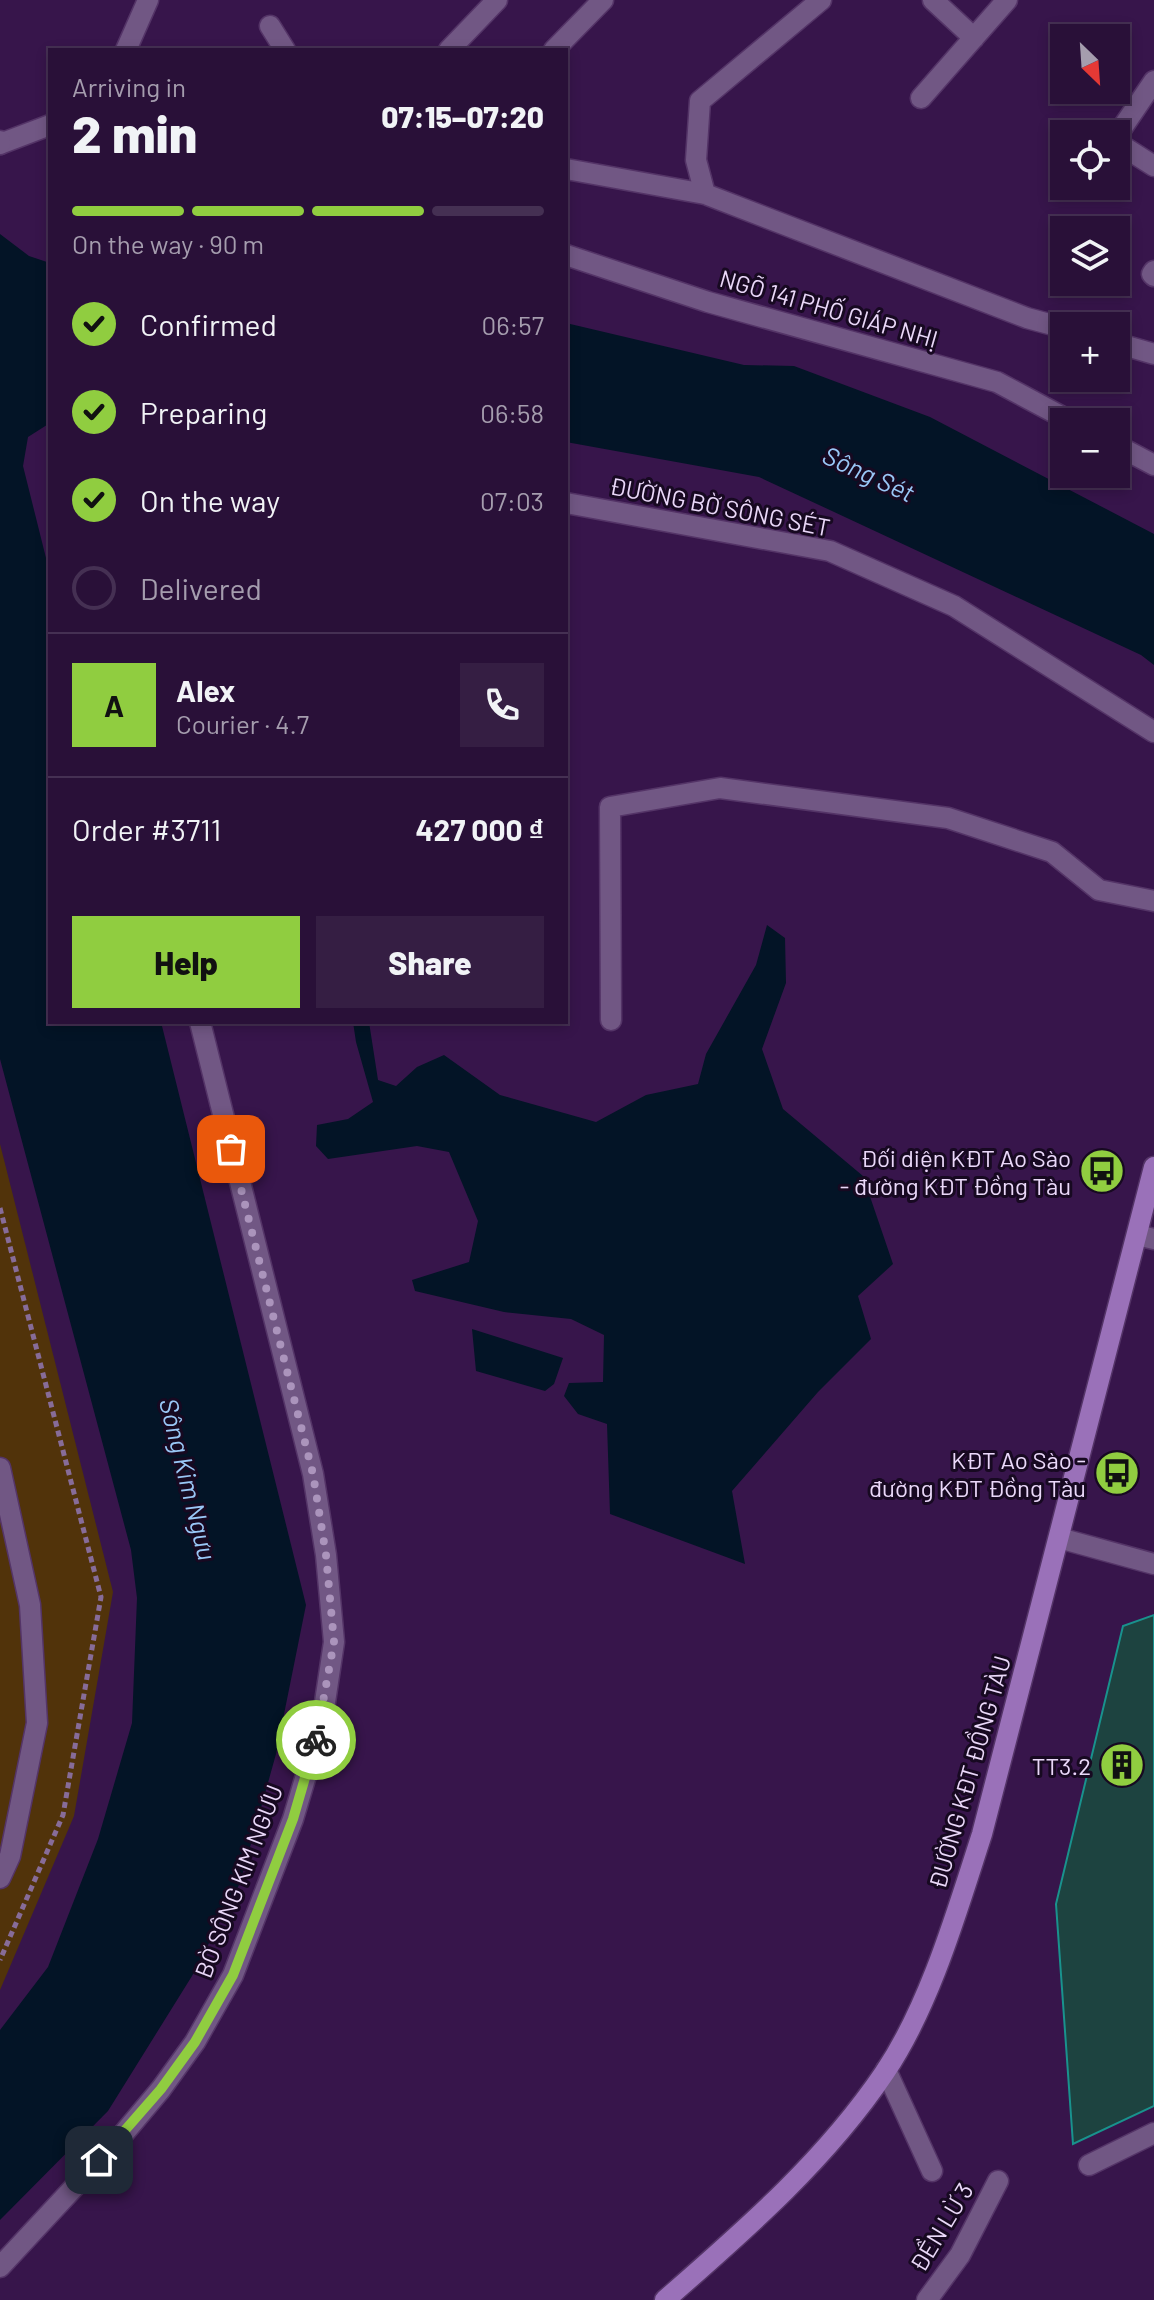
<!DOCTYPE html>
<html lang="en">
<head>
<meta charset="utf-8">
<style>
	body { margin:0; font-family:Barlow,sans-serif; background:#351e43; color:#f1f3f6; height:100vh; display:flex; flex-direction:column; font-size:30px; white-space:nowrap }
	* { box-sizing:border-box; margin:0 }
	p { font-size:26px; color:#a59dae }
	.icon { flex:none; width:44px; height:44px; fill:none; stroke:currentColor; stroke-width:2; stroke-linecap:round; stroke-linejoin:round }
	.map { position:relative; flex:1; overflow:hidden }
	.side { position:absolute; left:48px; top:48px; width:520px; height:976px; display:flex; flex-direction:column; background:#291038; border-radius:0px; box-shadow:0 4px 12px #0003,0 0 0 2px #453053 }
	.side>* { flex:none }
	.needle { width:52px; rotate:155deg }
	.buttons { position:absolute; left:1050px; top:24px; display:grid; gap:16px }
	.buttons a { display:grid; place-items:center; width:80px; height:80px; border-radius:0px; background:#291038; box-shadow:0 4px 12px #0003,0 0 0 2px #453053; font-size:40px }
	.pin { position:absolute; display:grid; place-items:center; width:68px; height:68px; color:#fff; margin:-34px; border-radius:16px; box-shadow:0 4px 12px #0006 }
	.courier { position:absolute; display:grid; place-items:center; width:80px; height:80px; margin:-40px; border:6px solid #90cd40; border-radius:50%; background:#fff; color:#222; box-shadow:0 2px 10px #0007 }
	.summary em { font-style:normal; font-weight:800 }
	.summary div { display:flex; flex-direction:column-reverse }
	.summary { display:flex; align-items:center; justify-content:space-between; height:136px; padding:0 24px }
	h1 { font-size:52px; font-weight:800; line-height:60px }
	.bar { display:grid; grid-template-columns:repeat(4,1fr); gap:12px 8px; align-content:center; height:96px; padding:0 24px }
	.bar i { height:10px; border-radius:6px; background:#453053 }
	.bar .selected { background:#90cd40 }
	.bar p { grid-column:span 4 }
	.line { display:flex; align-items:center; gap:20px; padding:0 24px; border-top:2px solid #453053 }
	.line div { flex:1 }
	.round { display:grid; place-items:center; flex:none; width:84px; height:84px; border-radius:0px; background:#351e43 }
	ol { padding:0 24px; list-style:none }
	li { display:flex; align-items:center; gap:24px; height:88px }
	li p { margin-inline-start:auto }
	li .icon { padding:8px; border-radius:50%; background:#90cd40; color:#111; stroke-width:4 }
	li:last-child { color:#a59dae }
	li i { width:44px; height:44px; border:4px solid #453053; border-radius:50% }
	.cta { display:flex; gap:16px; margin-top:auto; padding:16px 24px }
	.cta a { flex:1; height:92px; border-radius:0px; background:#90cd40; color:#111; font-size:32px; font-weight:800; line-height:92px; text-align:center }
	.cta a+a { background:#351e43; color:#f1f3f6 }
	.map>svg:first-child { display:block }
	.green { fill:#51330a }
	.water { fill:#031426 }
	.building { fill:#1d4340; stroke:#19928d; stroke-width:2 }
	.lines { fill:none; stroke-linecap:round; stroke-linejoin:round }
	.service-casing { stroke:#543467; stroke-width:23 }
	.minor-casing { stroke:#543467; stroke-width:23 }
	.secondary-casing { stroke:#543467; stroke-width:23 }
	.path { stroke:#876c99; stroke-width:5; stroke-dasharray:6 4; stroke-linecap:butt }
	.service { stroke:#715784; stroke-width:20 }
	.minor { stroke:#715784; stroke-width:20 }
	.secondary { stroke:#9a71b9; stroke-width:20 }
	.done { stroke:#ab94bc; stroke-width:8; stroke-dasharray:0 14.4 }
	.route { stroke:#90cd40; stroke-width:10 }
	.labels { text-anchor:middle; dominant-baseline:central; stroke-width:6; stroke-linejoin:round; paint-order:stroke }
	.street-label { font-size:24px; fill:#ead8f9; stroke:#170921 }
	.poi-label { font-size:24px; fill:#ead8f9; stroke:#170921; text-anchor:end }
	.water-label { font-size:26px; font-style:italic; fill:#99c7f6; stroke:#170921 }
</style>
</head>
<body>
<div class="map">
<svg width="1154" height="2300" viewBox="0 0 1154 2300">
	<rect width="100%" height="100%" fill="#37154b"/>
	<path class="green" d="M0,1144L113,1592L74,1816L0,1990Z"/>
	<path class="water" d="M0,234L29,256L50,263V423L28,437L23,466L50,574V1022H161L306,1605L276,1754L240,1883L192,1976L108,2111L0,2220V2030L48,1967L98,1839L132,1723L137,1598L131,1550L0,1059Z
		M566,323L744,365L794,366L930,417L1154,534V665L1141,655L759,477L566,442Z
		M767,925L785,938L786,983L762,1049L783,1109L863,1176L893,1264L858,1296L871,1339L818,1392L732,1491L745,1564L610,1514L607,1424L578,1414L564,1396L569,1383L603,1382L604,1335L571,1319L504,1312L415,1291L412,1280L469,1262L478,1221L449,1152L417,1146L328,1159L316,1146L317,1125L348,1119L373,1102L356,1042L353,1022H369L378,1080L396,1086L417,1067L444,1055L500,1095L596,1122L646,1095L698,1084L706,1054L756,965Z
		M472,1329L563,1358L554,1384L545,1391L476,1371Z"/>
	<path class="building" d="M1154,1615V2106L1073,2144L1056,1904L1123,1626Z"/>
	<g class="lines">
		<g class="service-casing">
			<path id="service" d="M933,0L974,38
				M270,26L285,50
				M126,50L148,0
				M449,50L497,0
				M554,50L603,0
				M921,98L1007,0
				M1116,137L1154,81
				M1116,142L1154,166
				M0,144L50,125
				M566,169L705,194L1027,318L1064,328
				M1062,173L1064,172
				M705,194L696,160L700,101L821,0
				M1154,271L1152,274L1154,276
				M1116,343L1154,354
				M611,1020L610,807L720,788L948,818L1052,852L1099,890L1154,901
				M1137,1235L1154,1239
				M0,1468L30,1605L37,1723L10,1856L0,1878"/>
		</g>
		<g class="minor-casing">
			<path id="minor" d="M0,141V144
				M566,255L708,302L997,382L1072,422
				M1116,445L1154,465
				M566,503L830,551L954,606L1154,732
				M1059,1538L1154,1564
				M886,2070L932,2171
				M1089,2165L1154,2133
				M0,2267L119,2139L161,2089L195,2042L233,1975L293,1819L322,1722L334,1642L326,1555L313,1474L200,1022
				M927,2300L960,2255L998,2181"/>
		</g>
		<g class="secondary-casing">
			<path id="secondary" d="M665,2300C745,2230 825,2161 885,2072C930,2005 957,1911 982,1834L1154,1167"/>
		</g>
		<path class="path" d="M0,1208L101,1597L63,1815L0,1960"/>
		<use href="#service" class="service"/>
		<use href="#minor" class="minor"/>
		<use href="#secondary" class="secondary"/>
	</g>
	<g class="lines">
		<path class="done" d="M231,1149L313,1474L326,1555L334,1642L316,1740"/>
		<path class="route" d="M99,2160L161,2089L195,2042L233,1975L293,1819L316,1740"/>
	</g>
	<defs>
		<g id="bus-disc" transform="scale(2.3)"><circle r="9.5" fill="#90cd40" stroke="#170921"/><path d="M-5-6H5V4H4V6H2V4H-2V6H-4V4H-5ZM-3.5-4V0h7V-4ZM-3.5 1.2v1.5H-2V1.2ZM2 1.2v1.5H3.5V1.2Z" fill="#111"/></g>
		<g id="building-disc" transform="scale(2.3)"><circle r="9.5" fill="#90cd40" stroke="#170921"/><path d="M-4-6H4V6H1V3H-1V6H-4ZM-2.5-4.3h1.7v1.8h-1.7ZM.8-4.3h1.7v1.8H.8ZM-2.5-1h1.7V.8h-1.7ZM.8-1h1.7V.8H.8Z" fill="#111"/></g>
	</defs>
	<g fill-rule="evenodd">
		<use href="#bus-disc" x="1102" y="1171"/>
		<use href="#bus-disc" x="1117" y="1473"/>
		<use href="#building-disc" x="1122" y="1765"/>
	</g>
	<g class="labels">
		<g class="street-label">
			<text transform="translate(829 308) rotate(16)">NGÕ 141 PHỐ GIÁP NHỊ</text>
			<text transform="translate(720 506) rotate(11)">ĐƯỜNG BỜ SÔNG SÉT</text>
			<text transform="translate(969 1772) rotate(-74)">ĐƯỜNG KĐT ĐỒNG TÀU</text>
			<text transform="translate(238 1881) rotate(-69)">BỜ SÔNG KIM NGƯU</text>
			<text transform="translate(941 2227) rotate(-59)">ĐỀN LỪ 3</text>
		</g>
		<g class="poi-label">
			<text x="1071" y="1157">Đối diện KĐT Ao Sào<tspan x="1071" dy="28">- đường KĐT Đồng Tàu</tspan></text>
			<text x="1086" y="1459">KĐT Ao Sào -<tspan x="1086" dy="28">đường KĐT Đồng Tàu</tspan></text>
			<text x="1091" y="1765">TT3.2</text>
		</g>
		<g class="water-label">
			<text transform="translate(869 473) rotate(25)">Sông Sét</text>
			<text transform="translate(189 1479) rotate(76)">Sông Kim Ngưu</text>
		</g>
	</g>
</svg>
<div class="buttons">
<a><svg class="needle" viewBox="-14 -14 28 28"><path d="M0-13l5 13h-10z" fill="#e53935"/><path d="M0 13l5-13h-10z" fill="#a59dae"/></svg></a>
<a><svg class="icon" aria-label="locate" viewBox="0 0 24 24"><circle cx="12" cy="12" r="6"/><path d="M12 2v4M12 18v4M2 12h4M18 12h4"/></svg></a>
<a><svg class="icon" aria-label="layers" viewBox="0 0 24 24"><path d="M12 4l9 5-9 5-9-5zM3 14l9 5 9-5"/></svg></a>
<a>+</a>
<a>−</a>
</div>
<div class="pin" style="left:231px;top:1149px;background:#ea580c"><svg class="icon" aria-label="bag" viewBox="0 0 24 24"><path d="M5 8h14l-1 12H6zM9 8a3 3 0 0 1 6 0"/></svg></div>
<div class="pin" style="left:99px;top:2160px;background:#1f2937"><svg class="icon" aria-label="home" viewBox="0 0 24 24"><path d="M3 11l9-7 9 7M6 9v11h12V9"/></svg></div>
<div class="courier" style="left:316px;top:1740px"><svg class="icon" aria-label="bike" viewBox="0 0 24 24"><circle cx="6" cy="16" r="4"/><circle cx="18" cy="16" r="4"/><path d="M6 16l4-8h5l3 8M10 8l3 8H6M13 5h3"/></svg></div>
<section class="side">
<div class="summary"><div><h1>2 min</h1><p>Arriving in</p></div><em>07:15–07:20</em></div>
<div class="bar"><i class="selected"></i><i class="selected"></i><i class="selected"></i><i></i><p>On the way · 90 m</p></div>
<ol>
<li><svg class="icon" aria-label="check" viewBox="0 0 24 24"><path d="M5 12l5 5 9-10"/></svg>Confirmed<p>06:57</p></li>
<li><svg class="icon" aria-label="check" viewBox="0 0 24 24"><path d="M5 12l5 5 9-10"/></svg>Preparing<p>06:58</p></li>
<li><svg class="icon" aria-label="check" viewBox="0 0 24 24"><path d="M5 12l5 5 9-10"/></svg>On the way<p>07:03</p></li>
<li><i></i>Delivered</li>
</ol>
<div class="line" style="height:144px"><b class="round" style="background:#90cd40;color:#111">A</b><div><b>Alex</b><p>Courier · 4.7</p></div><a class="round"><svg class="icon" aria-label="phone" viewBox="0 0 24 24"><path d="M5 4h4l2 5-3 2q2 4 5 5l2-3 5 2v4C11 20 4 13 5 4z"/></svg></a></div>
<div class="line" style="height:104px"><div>Order #3711</div><b>427 000 ₫</b></div>
<div class="cta"><a>Help</a><a>Share</a></div>
</section>
</div>
</body>
</html>
